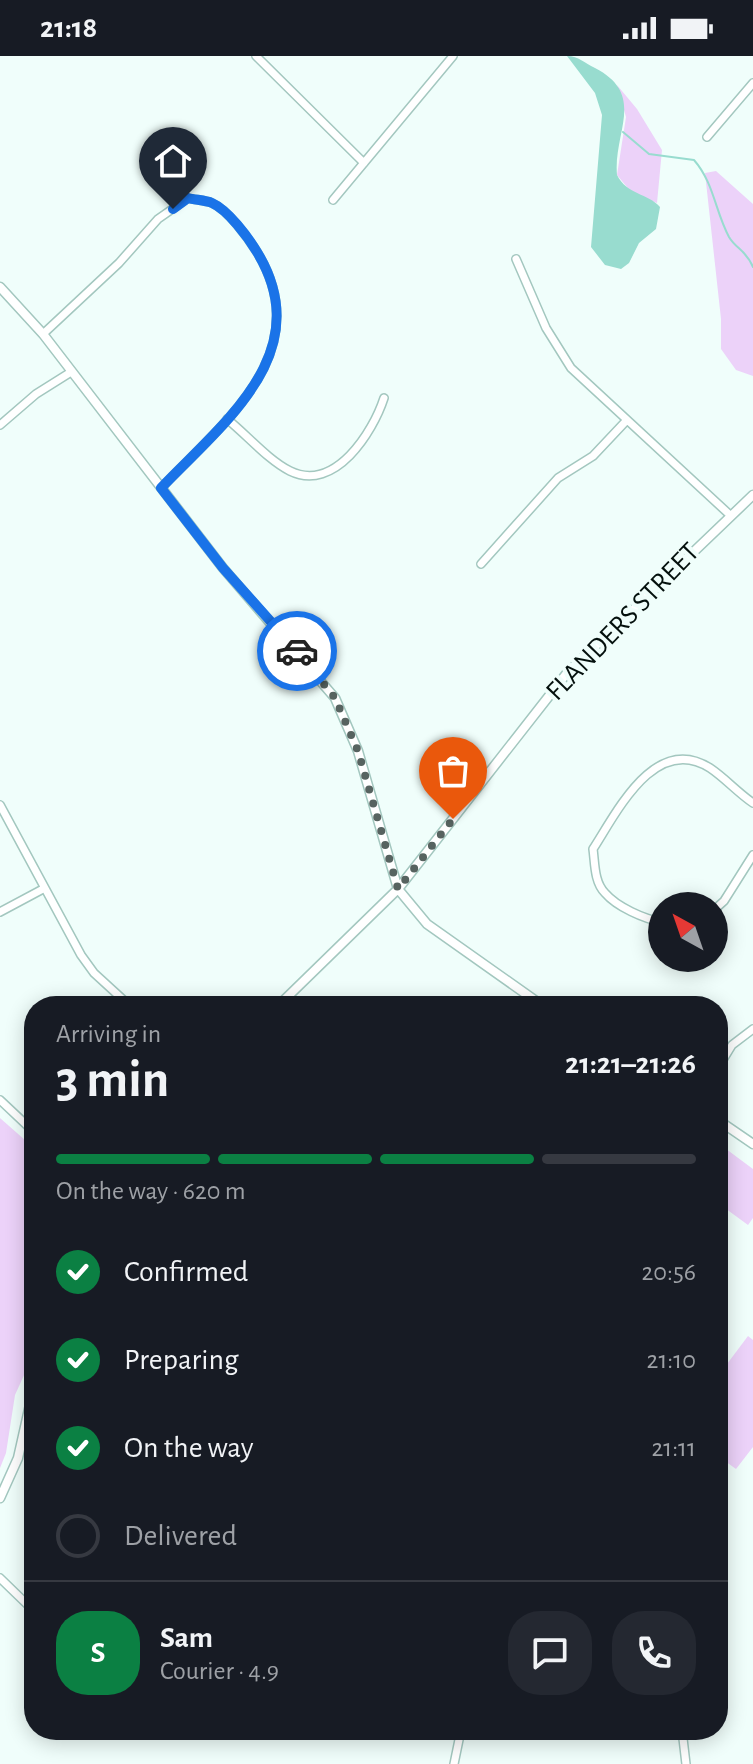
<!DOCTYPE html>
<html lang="en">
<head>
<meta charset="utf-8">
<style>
	body { margin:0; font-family:"Alegreya Sans",sans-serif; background:#242831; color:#f1f3f6; height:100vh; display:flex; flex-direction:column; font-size:30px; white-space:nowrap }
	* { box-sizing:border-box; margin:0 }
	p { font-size:26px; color:#9ea1a6 }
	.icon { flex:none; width:44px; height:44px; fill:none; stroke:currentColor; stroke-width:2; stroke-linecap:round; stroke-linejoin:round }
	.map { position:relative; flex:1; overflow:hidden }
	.details { position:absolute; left:24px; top:940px; width:704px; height:744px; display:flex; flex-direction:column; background:#171b24; border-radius:32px; box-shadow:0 4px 20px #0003 }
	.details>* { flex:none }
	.needle { width:52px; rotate:320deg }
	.fabs { position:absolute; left:648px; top:836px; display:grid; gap:16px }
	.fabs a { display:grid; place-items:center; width:80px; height:80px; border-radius:50%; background:#171b24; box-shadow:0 4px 20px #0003; font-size:40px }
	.pin { position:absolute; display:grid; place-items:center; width:68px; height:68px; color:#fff; margin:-82px -34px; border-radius:50% 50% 50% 0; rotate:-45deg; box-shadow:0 0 8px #0007 }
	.pin .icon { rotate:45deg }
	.courier { position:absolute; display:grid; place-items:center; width:80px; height:80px; margin:-40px; border:6px solid #1a73e8; border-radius:50%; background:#fff; color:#222; box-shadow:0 2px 10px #0007 }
	.head em { font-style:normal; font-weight:600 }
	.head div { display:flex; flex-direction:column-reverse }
	.head { display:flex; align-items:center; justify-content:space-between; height:136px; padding:0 32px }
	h1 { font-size:52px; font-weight:600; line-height:60px }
	.bar { display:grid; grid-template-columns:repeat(4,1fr); gap:12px 8px; align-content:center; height:96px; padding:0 32px }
	.bar i { height:10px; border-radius:6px; background:#363941 }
	.bar .active { background:#0b8043 }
	.bar p { grid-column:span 4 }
	.line { display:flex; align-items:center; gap:20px; padding:0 32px; border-top:2px solid #363941 }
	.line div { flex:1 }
	.round { display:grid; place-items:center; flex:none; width:84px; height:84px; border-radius:32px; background:#242831 }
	ol { padding:0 32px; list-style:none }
	li { display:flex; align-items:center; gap:24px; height:88px }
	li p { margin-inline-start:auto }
	li .icon { padding:8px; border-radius:50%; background:#0b8043; color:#fff; stroke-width:4 }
	li:last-child { color:#9ea1a6 }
	li i { width:44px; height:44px; border:4px solid #363941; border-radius:50% }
	.status { display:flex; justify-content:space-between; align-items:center; height:56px; padding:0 40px; background:#171b24; direction:ltr }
	.status svg { height:22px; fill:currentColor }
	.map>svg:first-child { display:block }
	.green { fill:#ecd2f9 }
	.water { fill:#98dccf }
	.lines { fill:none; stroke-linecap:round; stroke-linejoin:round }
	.stream { stroke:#98dccf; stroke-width:2 }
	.minor-casing { stroke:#a3c7bf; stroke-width:10 }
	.tertiary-casing { stroke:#a3c7bf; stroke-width:11 }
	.minor { stroke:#fff; stroke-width:7 }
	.tertiary { stroke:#fff; stroke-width:8 }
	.done { stroke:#576360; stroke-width:8; stroke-dasharray:0 14.4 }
	.route { stroke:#1a73e8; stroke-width:10 }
	.labels { text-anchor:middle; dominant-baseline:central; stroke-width:8; stroke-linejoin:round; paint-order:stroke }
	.street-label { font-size:28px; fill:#04100d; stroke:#f0fefb }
</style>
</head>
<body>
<div class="status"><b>21:18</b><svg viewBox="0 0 49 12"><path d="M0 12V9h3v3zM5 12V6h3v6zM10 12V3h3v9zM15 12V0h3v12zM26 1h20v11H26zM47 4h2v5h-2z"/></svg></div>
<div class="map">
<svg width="753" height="1708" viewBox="0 0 753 1708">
	<rect width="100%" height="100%" fill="#f0fefb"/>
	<path class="green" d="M617,29L637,53L662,94L657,147L632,137L617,119L626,61Z
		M716,115L753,148V320L736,314L721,293V263L705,117Z
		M0,1062L34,1092V1144L29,1149L34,1153V1297L15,1339L6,1397L0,1412Z
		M718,1087L753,1113V1162L748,1169L718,1147Z
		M748,1280L753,1284V1391L736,1413L718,1400V1320Z"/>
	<path class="water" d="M567,0C579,0 584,7 595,12C647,39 613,76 617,119C627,139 648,137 660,151L656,173L639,187L629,207L621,213L605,209L591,191L602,59L595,37Z"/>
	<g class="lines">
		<path class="stream" d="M623,76L649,98L694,104C714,127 715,155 729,181C736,193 746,194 753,211"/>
		<g class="minor-casing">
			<path id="minor" d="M256,0L364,107
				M707,81L753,27
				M333,144L453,0
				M516,203L546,272L571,312L730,459
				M43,278L119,207L158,163L188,142C195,144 205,144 212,147C228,154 248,182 257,196C318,296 224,366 161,432
				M227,363C247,379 268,404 290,415C335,437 373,376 384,342
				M0,369L36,338L71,316
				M481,508L558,422L593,400L626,365
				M0,749L81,899L94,917L130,950
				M714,854L724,845L753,799
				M0,856L43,833
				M662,866C644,863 617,851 605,837C594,826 595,807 593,793C617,756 655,677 710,712C725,722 737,736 753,747
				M718,1012L732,989L753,973
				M0,1044L34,1076
				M0,1522L34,1555
				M25,1546L34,1537
				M682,1674L686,1708
				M454,1708L461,1674"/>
		</g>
		<g class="tertiary-casing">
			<path id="tertiary" d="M0,231L43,278L223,512L335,642L358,695L398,833L427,868L543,950
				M278,950L398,833L567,617L753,439
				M718,1064L753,1088
				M0,1442L18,1402L34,1331"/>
		</g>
		<use href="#minor" class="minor"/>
		<use href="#tertiary" class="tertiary"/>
	</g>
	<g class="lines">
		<path class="done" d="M297,595L335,642L358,695L398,833L453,763"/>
		<path class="route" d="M173,153L188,142C195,144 205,144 212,147C228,154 248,181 257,196C318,296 224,366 161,432L223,512L297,595"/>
	</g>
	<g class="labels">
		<g class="street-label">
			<text transform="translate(623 566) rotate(-46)">FLANDERS STREET</text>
		</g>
	</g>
</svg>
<div class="fabs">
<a><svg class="needle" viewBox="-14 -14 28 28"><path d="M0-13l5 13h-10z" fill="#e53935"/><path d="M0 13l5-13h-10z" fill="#9ea1a6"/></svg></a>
</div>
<div class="pin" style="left:453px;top:763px;background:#ea580c"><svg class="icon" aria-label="bag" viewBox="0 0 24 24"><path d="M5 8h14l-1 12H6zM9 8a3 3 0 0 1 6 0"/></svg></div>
<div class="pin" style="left:173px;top:153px;background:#1f2937"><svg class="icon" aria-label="home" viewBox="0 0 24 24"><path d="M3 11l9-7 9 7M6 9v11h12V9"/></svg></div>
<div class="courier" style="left:297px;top:595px"><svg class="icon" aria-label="car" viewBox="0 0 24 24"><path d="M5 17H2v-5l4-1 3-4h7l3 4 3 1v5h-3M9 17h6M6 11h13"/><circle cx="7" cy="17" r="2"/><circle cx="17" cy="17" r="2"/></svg></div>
<section class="details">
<div class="head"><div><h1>3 min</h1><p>Arriving in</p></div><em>21:21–21:26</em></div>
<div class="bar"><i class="active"></i><i class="active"></i><i class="active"></i><i></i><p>On the way · 620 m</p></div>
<ol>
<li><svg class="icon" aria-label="check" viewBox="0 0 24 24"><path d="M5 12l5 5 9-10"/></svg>Confirmed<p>20:56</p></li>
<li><svg class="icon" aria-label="check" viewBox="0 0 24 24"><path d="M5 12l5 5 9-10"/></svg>Preparing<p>21:10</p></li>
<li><svg class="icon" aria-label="check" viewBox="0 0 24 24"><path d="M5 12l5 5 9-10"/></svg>On the way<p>21:11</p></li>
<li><i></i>Delivered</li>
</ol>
<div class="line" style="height:144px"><b class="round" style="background:#0b8043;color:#fff">S</b><div><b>Sam</b><p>Courier · 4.9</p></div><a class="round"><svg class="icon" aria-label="chat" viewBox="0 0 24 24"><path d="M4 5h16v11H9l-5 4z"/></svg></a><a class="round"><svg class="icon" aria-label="phone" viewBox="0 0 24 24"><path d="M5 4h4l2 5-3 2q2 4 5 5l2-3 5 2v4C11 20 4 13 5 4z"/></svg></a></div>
</section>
</div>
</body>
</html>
